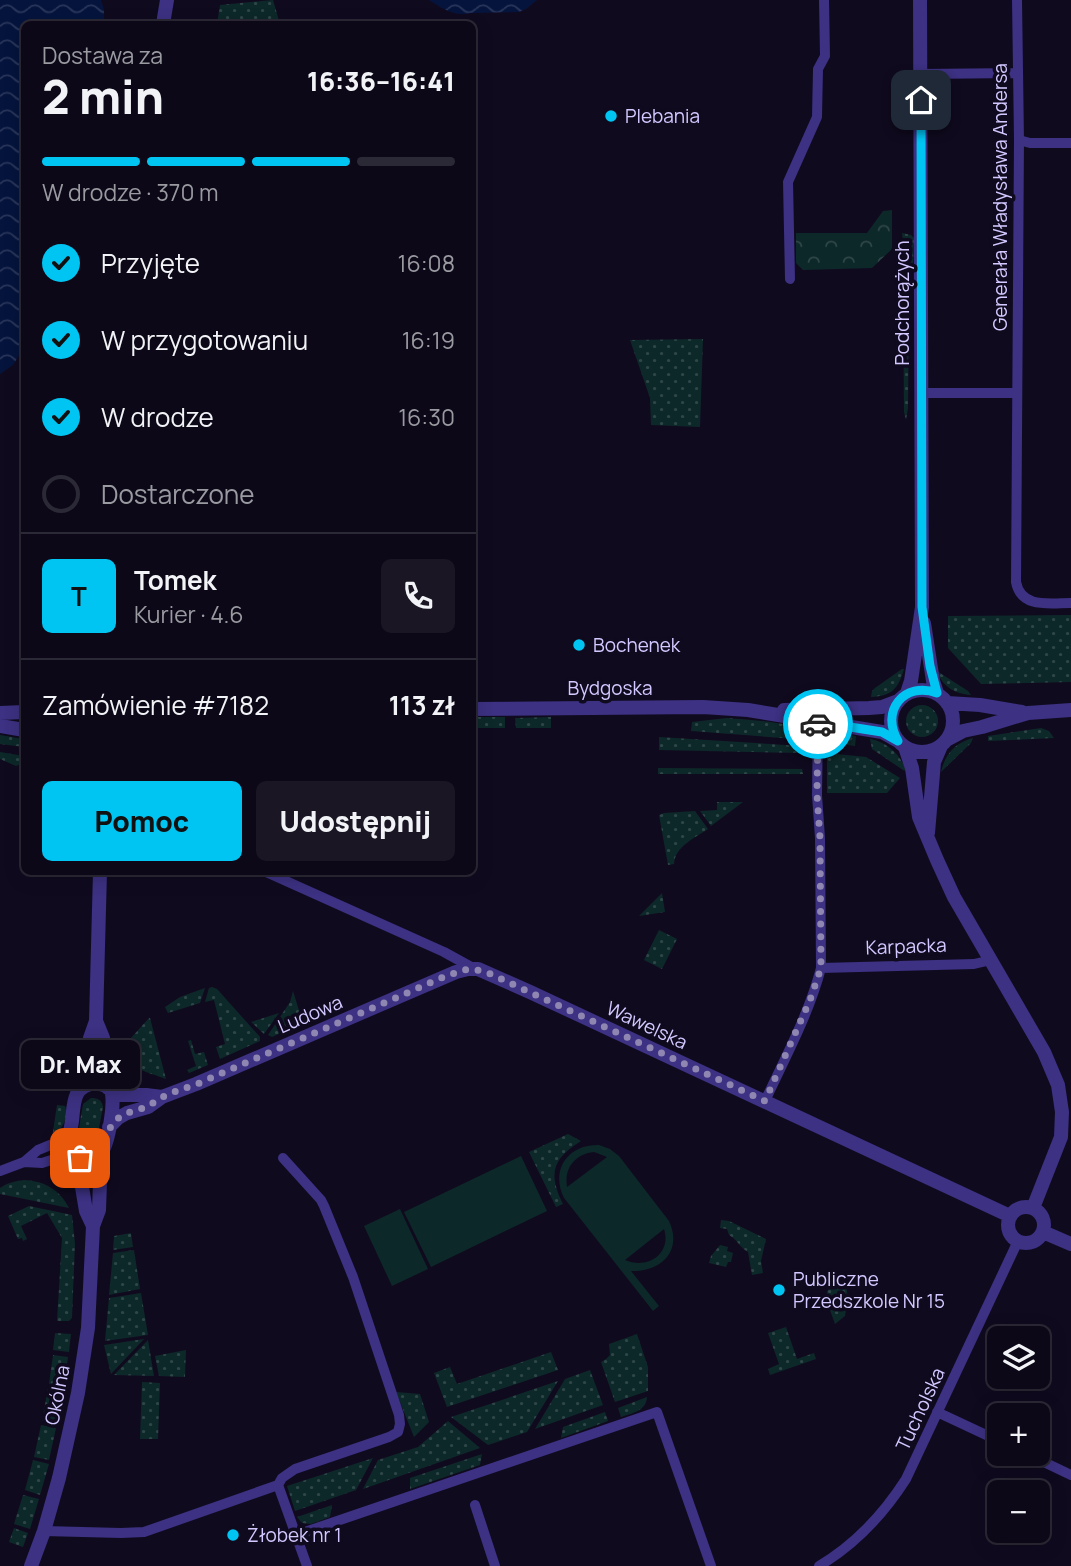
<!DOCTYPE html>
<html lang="pl">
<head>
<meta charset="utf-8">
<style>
	body { margin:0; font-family:Manrope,sans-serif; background:#1a1624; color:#f1f3f6; height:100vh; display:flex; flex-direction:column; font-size:26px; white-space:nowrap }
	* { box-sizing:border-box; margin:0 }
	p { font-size:23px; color:#9a9aa1 }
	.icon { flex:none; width:38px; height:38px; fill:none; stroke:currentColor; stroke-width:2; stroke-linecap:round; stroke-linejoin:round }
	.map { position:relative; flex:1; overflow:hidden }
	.sheet { position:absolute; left:21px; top:21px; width:455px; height:854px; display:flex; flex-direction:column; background:#0c0817; border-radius:10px; box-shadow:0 4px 18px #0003,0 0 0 2px #2c2936 }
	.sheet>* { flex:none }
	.buttons { position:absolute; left:987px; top:1326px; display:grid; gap:14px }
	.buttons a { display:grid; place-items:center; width:63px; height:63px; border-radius:10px; background:#0c0817; box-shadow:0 4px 18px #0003,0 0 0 2px #2c2936; font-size:35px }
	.pin { position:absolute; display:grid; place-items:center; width:60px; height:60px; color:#fff; margin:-30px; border-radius:14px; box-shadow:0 4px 10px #0006 }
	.courier { position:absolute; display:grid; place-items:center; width:70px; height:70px; margin:-35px; border:5px solid #00c5f3; border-radius:50%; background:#fff; color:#222; box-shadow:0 2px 9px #0007 }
	.bubble { position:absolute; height:49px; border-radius:10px; background:#0c0817; box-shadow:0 4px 18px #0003,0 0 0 2px #2c2936; font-size:23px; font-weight:800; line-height:49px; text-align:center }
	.overview em { font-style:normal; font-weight:800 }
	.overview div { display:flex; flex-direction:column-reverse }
	.overview { display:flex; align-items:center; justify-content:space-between; height:119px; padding:0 21px }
	h1 { font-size:46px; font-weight:800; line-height:52px }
	.bar { display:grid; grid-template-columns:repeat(4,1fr); gap:10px 7px; align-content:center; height:84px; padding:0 21px }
	.bar i { height:9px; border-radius:5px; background:#2c2936 }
	.bar .on { background:#00c5f3 }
	.bar p { grid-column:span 4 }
	.line { display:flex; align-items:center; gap:18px; padding:0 21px; border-top:2px solid #2c2936 }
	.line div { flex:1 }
	.round { display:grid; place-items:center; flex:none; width:74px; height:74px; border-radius:10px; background:#1a1624 }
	ol { padding:0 21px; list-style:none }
	li { display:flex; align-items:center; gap:21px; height:77px }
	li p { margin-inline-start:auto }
	li .icon { padding:7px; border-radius:50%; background:#00c5f3; color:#111; stroke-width:4 }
	li:last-child { color:#9a9aa1 }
	li i { width:38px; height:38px; border:4px solid #2c2936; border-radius:50% }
	.button { display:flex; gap:14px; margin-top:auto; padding:14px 21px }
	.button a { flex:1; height:80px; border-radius:10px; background:#00c5f3; color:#111; font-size:28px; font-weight:800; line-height:80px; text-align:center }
	.button a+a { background:#1a1624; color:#f1f3f6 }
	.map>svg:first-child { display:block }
	.green { fill:url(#green-dots) }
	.forest { fill:url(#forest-crowns) }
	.pitch { fill:#0d2829; fill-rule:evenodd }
	.water { fill:url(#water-waves) }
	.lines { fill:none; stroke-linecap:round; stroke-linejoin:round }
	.minor { stroke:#3c3182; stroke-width:10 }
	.tertiary { stroke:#3c3182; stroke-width:14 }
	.done { stroke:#8f86b1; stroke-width:7; stroke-dasharray:0 12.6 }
	.route { stroke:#00c5f3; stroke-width:9 }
	.poi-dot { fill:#00c5f3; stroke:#100a1f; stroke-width:2.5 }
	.labels { text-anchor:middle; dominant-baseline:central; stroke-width:7; stroke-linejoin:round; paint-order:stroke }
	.poi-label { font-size:19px; fill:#d3c8ff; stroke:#100a1f; text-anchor:start }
	.street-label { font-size:19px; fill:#d3c8ff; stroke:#100a1f }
</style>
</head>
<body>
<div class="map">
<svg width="1071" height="1566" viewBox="0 0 1071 1566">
	<defs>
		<pattern id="green-dots" width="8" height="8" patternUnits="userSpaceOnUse" patternTransform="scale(1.75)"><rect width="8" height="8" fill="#0d2829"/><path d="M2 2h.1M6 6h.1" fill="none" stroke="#2f4649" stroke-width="1.8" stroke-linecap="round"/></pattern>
		<pattern id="forest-crowns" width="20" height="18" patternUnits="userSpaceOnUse" patternTransform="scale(1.75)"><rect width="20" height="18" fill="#0d2829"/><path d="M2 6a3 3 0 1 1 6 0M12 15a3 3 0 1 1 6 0" fill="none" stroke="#2f4649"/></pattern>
		<pattern id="water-waves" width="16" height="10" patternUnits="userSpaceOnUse" patternTransform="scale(1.75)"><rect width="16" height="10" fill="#05143d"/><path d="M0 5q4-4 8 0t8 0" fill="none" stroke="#29355a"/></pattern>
	</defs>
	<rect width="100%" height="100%" fill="#100a1f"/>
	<path class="green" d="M273,0L280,24H217L220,5Z
		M902,233L911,235L914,238L913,263L908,271L904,251Z
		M903,289H905L909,299L908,408L906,420L904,412Z
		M703,339L700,427L651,425L650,398L630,340Z
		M1071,615V682L981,684L948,648V616Z
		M902,669H904C898,689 892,696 871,697L872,691L875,688Z
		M937,671L968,691L971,695C956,694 942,687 937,671Z
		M906 721a16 16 0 1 1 32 0a16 16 0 1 1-32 0Z
		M473,717H505V728H473Z
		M551,717V728H516L515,718Z
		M727,718C747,720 791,721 807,733L808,740L691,731L692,722Z
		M1041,728L1049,731L1054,738L988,741V736Z
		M837,733L856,736L855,746L825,742L829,735Z
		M0,735L24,739V747L0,744Z
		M659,737L802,746V753L659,750Z
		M973,738L971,743L941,772C945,754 955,743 973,738Z
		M870,739C888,742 900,755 907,771L903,770L872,749Z
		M0,752L24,756V763L16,766L0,759Z
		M827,753L866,757L900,778L887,793H827Z
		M658,768L802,769L803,774H658Z
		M717,802H743L711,826L700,811L717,810Z
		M695,811L708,829C695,838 675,846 674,864L668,865L659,815L664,813Z
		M662,893L665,912L639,916Z
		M659,930L677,939L662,969L644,960Z
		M212,987L217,989L260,1037V1041L220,1059L216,1047L225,1044L214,1000L205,1002L209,988Z
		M205,988L200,1003L168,1013L165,1007L180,997Z
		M293,991L301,1017L298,1025L272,1037L268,1035L290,1002Z
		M279,1013L264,1034L251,1022Z
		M149,1018H150L166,1079C148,1072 127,1069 121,1049Z
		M191,1040L195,1054L204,1052L208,1065L189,1073L187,1070L196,1066L188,1041Z
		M75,1057H83L79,1081L70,1088L62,1087L68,1064Z
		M91,1098C98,1098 102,1100 103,1107L97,1138L94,1142L87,1144L81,1141L78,1134L83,1104Z
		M57,1105L65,1106C70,1117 61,1131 52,1138Z
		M568,1134L581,1141C552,1159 548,1174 563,1204L556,1207L529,1152Z
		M24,1180C45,1181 60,1190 69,1208L0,1194V1188C7,1183 15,1181 24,1180Z
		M29,1206L72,1215L75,1244L72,1318L69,1321H57L62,1238L47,1213L21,1226L27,1239L23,1241L22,1238L18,1239L8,1216Z
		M721,1220L729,1221L766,1239L761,1261L763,1273L752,1275L748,1252C739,1247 739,1241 729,1235L727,1229L720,1228Z
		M131,1233L133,1247L113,1250L114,1236Z
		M720,1245L728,1247L727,1251L733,1253L731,1262H728L726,1267L709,1263L711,1256Z
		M134,1250L140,1289L109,1295L113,1253Z
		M842,1276H844L848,1297L845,1316L835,1324C827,1299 818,1293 842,1276Z
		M141,1293L148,1335L105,1341L109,1298Z
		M786,1327L797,1359L814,1353L816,1359L770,1375L768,1369L779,1364L768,1333Z
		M55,1333L71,1334L69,1352L53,1350Z
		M637,1334L648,1367V1391L615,1402L601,1362L606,1359L610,1355L609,1344Z
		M144,1339L111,1374L104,1345Z
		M148,1340L154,1376L114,1375Z
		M186,1350L185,1377L159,1376L155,1356Z
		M551,1352L558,1370L447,1407L434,1373L450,1367L457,1384Z
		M53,1355L68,1357L64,1386L49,1384Z
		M590,1370L603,1405L535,1429L565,1379Z
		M558,1381L527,1432L488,1445L451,1417Z
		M142,1382L160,1383L158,1439H140Z
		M48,1388L64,1391L57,1424L42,1421Z
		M396,1392L420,1394L429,1422L414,1437Z
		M647,1397C646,1411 633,1413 621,1417L618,1408Z
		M605,1412L608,1421L561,1438L563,1427Z
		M448,1421L480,1448L363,1489L378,1460L418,1447Z
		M41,1425L56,1428L49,1460L34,1457Z
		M482,1454L480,1465L410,1489V1478Z
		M373,1458L356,1490L295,1511L287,1486Z
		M33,1460L49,1464L40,1495L25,1490Z
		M23,1495L39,1499L30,1529L14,1524Z
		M332,1505L330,1517L311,1524L302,1523L297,1517Z
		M14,1528L28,1533L23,1547L9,1542Z"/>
	<path class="forest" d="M892,210V249L872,268L803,270L796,263V233H867L883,211Z"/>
	<path class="pitch" d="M599,1145L610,1149L619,1156L669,1221C683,1251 661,1272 631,1271L659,1306L653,1311L564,1198C550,1170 568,1144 599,1145ZM594,1152L607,1157L567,1187C564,1168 575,1154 594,1152ZM664,1229C672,1254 647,1270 625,1260Z
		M521,1156L547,1211L431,1267L404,1212Z
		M400,1209L428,1269L392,1286L364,1226Z"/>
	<path class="water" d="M0,0H101L104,10V24H24V347L13,365L0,374Z
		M429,0H537L526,9L519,12L471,13C455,17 443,9 429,0Z"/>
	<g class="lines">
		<path class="minor" d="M1017,0L1019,140L1016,582C1021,609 1050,603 1071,603
			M921,74L1018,73
			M1019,140L1030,143H1071
			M790,279L788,182L817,117L818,69L825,56L824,0
			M921,393H1017
			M266,872L444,952L473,968
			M821,968L974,964L991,960
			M765,1101C785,1058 809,1014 821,968L820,838L817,795L818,722
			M53,1160L81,1182
			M24,1162L42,1163L73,1153
			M0,1171L24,1162L38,1150L70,1137
			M937,1412L999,1441
			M1027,1454L1071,1475
			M278,1485L307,1566
			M475,1505L495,1566
			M44,1531L121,1533L144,1532L278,1485L282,1478L295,1469L389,1437L398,1432L400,1424L399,1415L353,1277L324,1206L321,1200L283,1158
			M296,1535L657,1412L711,1566
			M819,1566C856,1544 883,1515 906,1479L1018,1241"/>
		<path class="tertiary" d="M163,24L167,0
			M924,623L933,681L937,693
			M891 721a31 31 0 1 1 62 0a31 31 0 1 1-62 0Z
			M907,693L911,681L922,607L920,0
			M947,703L980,705L1022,712
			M472,709L703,707L748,710L882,732L898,741
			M784,710L869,708L882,707L898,701
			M0,713L24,712
			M0,726L24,730
			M948,739L963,731L982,727L1028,713L1071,710
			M905,747L912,768L919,817L937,860L954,897L1044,1052L1058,1085L1062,1112L1061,1137L1033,1208
			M928,833L934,762L941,746
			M96,1021L103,1038L108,1088
			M95,1083C100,1084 106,1085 110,1089C117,1098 108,1144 101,1153C91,1167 70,1159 69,1143C69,1135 71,1128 72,1121C74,1102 73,1086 95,1083Z
			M86,1085L90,1038L96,1021L100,872
			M112,1095H146L162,1097
			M109,1127L118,1118L127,1113L148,1107L162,1097L196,1084L456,972L468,969H478L530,992L1010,1216
			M77,1157L86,1211L93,1226
			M1008 1225a18 18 0 1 1 36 0a18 18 0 1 1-36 0Z
			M1043,1232L1071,1244
			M31,1566L44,1531L59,1478L78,1393L88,1328L93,1226L99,1210L101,1154"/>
	</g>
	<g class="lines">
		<path class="done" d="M80,1158C110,1167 101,1133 116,1120C125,1112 136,1111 146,1107C153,1104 158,1098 165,1096C175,1091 186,1088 197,1084L446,976L468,969L484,971L765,1101L810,1000L821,968L820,838L817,794L818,724"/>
		<path class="route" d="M818,724V722L882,732L898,741C880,711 904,681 937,693L930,666L922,607L921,100"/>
	</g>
	<g class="poi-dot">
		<circle cx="611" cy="116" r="7"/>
		<circle cx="579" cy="645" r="7"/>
		<circle cx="779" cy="1290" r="7"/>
		<circle cx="233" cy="1535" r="7"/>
	</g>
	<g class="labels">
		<g class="poi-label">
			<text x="625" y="116">Plebania</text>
			<text x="593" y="645">Bochenek</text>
			<text x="793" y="1279">Publiczne<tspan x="793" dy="22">Przedszkole Nr 15</tspan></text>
			<text x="247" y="1535">Żłobek nr 1</text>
		</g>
		<g class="street-label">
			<text transform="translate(1000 197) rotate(-90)">Generała Władysława Andersa</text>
			<text transform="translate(902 303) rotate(-90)">Podchorążych</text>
			<text x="610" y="688">Bydgoska</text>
			<text transform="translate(906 946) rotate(-2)">Karpacka</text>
			<text transform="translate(310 1014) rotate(-23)">Ludowa</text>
			<text transform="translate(647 1025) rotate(25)">Wawelska</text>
			<text transform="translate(57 1395) rotate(-79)">Okólna</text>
			<text transform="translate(920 1409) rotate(-65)">Tucholska</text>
		</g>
	</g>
</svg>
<div class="buttons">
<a><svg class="icon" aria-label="layers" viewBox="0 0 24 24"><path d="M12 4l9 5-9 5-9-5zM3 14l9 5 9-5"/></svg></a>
<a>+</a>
<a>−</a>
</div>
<div class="pin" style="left:80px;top:1158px;background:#ea580c"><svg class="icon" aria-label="bag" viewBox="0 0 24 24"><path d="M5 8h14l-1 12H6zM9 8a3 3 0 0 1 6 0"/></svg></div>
<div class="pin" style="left:921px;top:100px;background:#1f2937"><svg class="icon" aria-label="home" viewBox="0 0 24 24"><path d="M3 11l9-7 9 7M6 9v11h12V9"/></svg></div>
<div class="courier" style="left:818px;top:724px"><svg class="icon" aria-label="car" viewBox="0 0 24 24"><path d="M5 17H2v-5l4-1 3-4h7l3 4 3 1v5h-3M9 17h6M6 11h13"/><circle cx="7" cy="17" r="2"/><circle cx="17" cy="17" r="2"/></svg></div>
<div class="bubble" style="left:21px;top:1040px;width:119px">Dr. Max</div>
<section class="sheet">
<div class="overview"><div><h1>2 min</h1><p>Dostawa za</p></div><em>16:36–16:41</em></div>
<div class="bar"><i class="on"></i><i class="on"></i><i class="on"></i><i></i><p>W drodze · 370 m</p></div>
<ol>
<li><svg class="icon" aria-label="check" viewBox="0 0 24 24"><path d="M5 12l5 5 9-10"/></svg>Przyjęte<p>16:08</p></li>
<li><svg class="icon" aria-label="check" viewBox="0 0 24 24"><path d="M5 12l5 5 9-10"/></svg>W przygotowaniu<p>16:19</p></li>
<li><svg class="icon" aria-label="check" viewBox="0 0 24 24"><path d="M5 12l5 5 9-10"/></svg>W drodze<p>16:30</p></li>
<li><i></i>Dostarczone</li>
</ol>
<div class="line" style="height:126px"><b class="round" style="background:#00c5f3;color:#111">T</b><div><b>Tomek</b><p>Kurier · 4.6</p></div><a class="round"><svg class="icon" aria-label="phone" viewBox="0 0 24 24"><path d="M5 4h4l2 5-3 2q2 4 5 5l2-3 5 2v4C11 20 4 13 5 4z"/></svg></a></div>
<div class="line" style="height:91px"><div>Zamówienie #7182</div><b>113 zł</b></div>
<div class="button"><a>Pomoc</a><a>Udostępnij</a></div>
</section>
</div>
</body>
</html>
